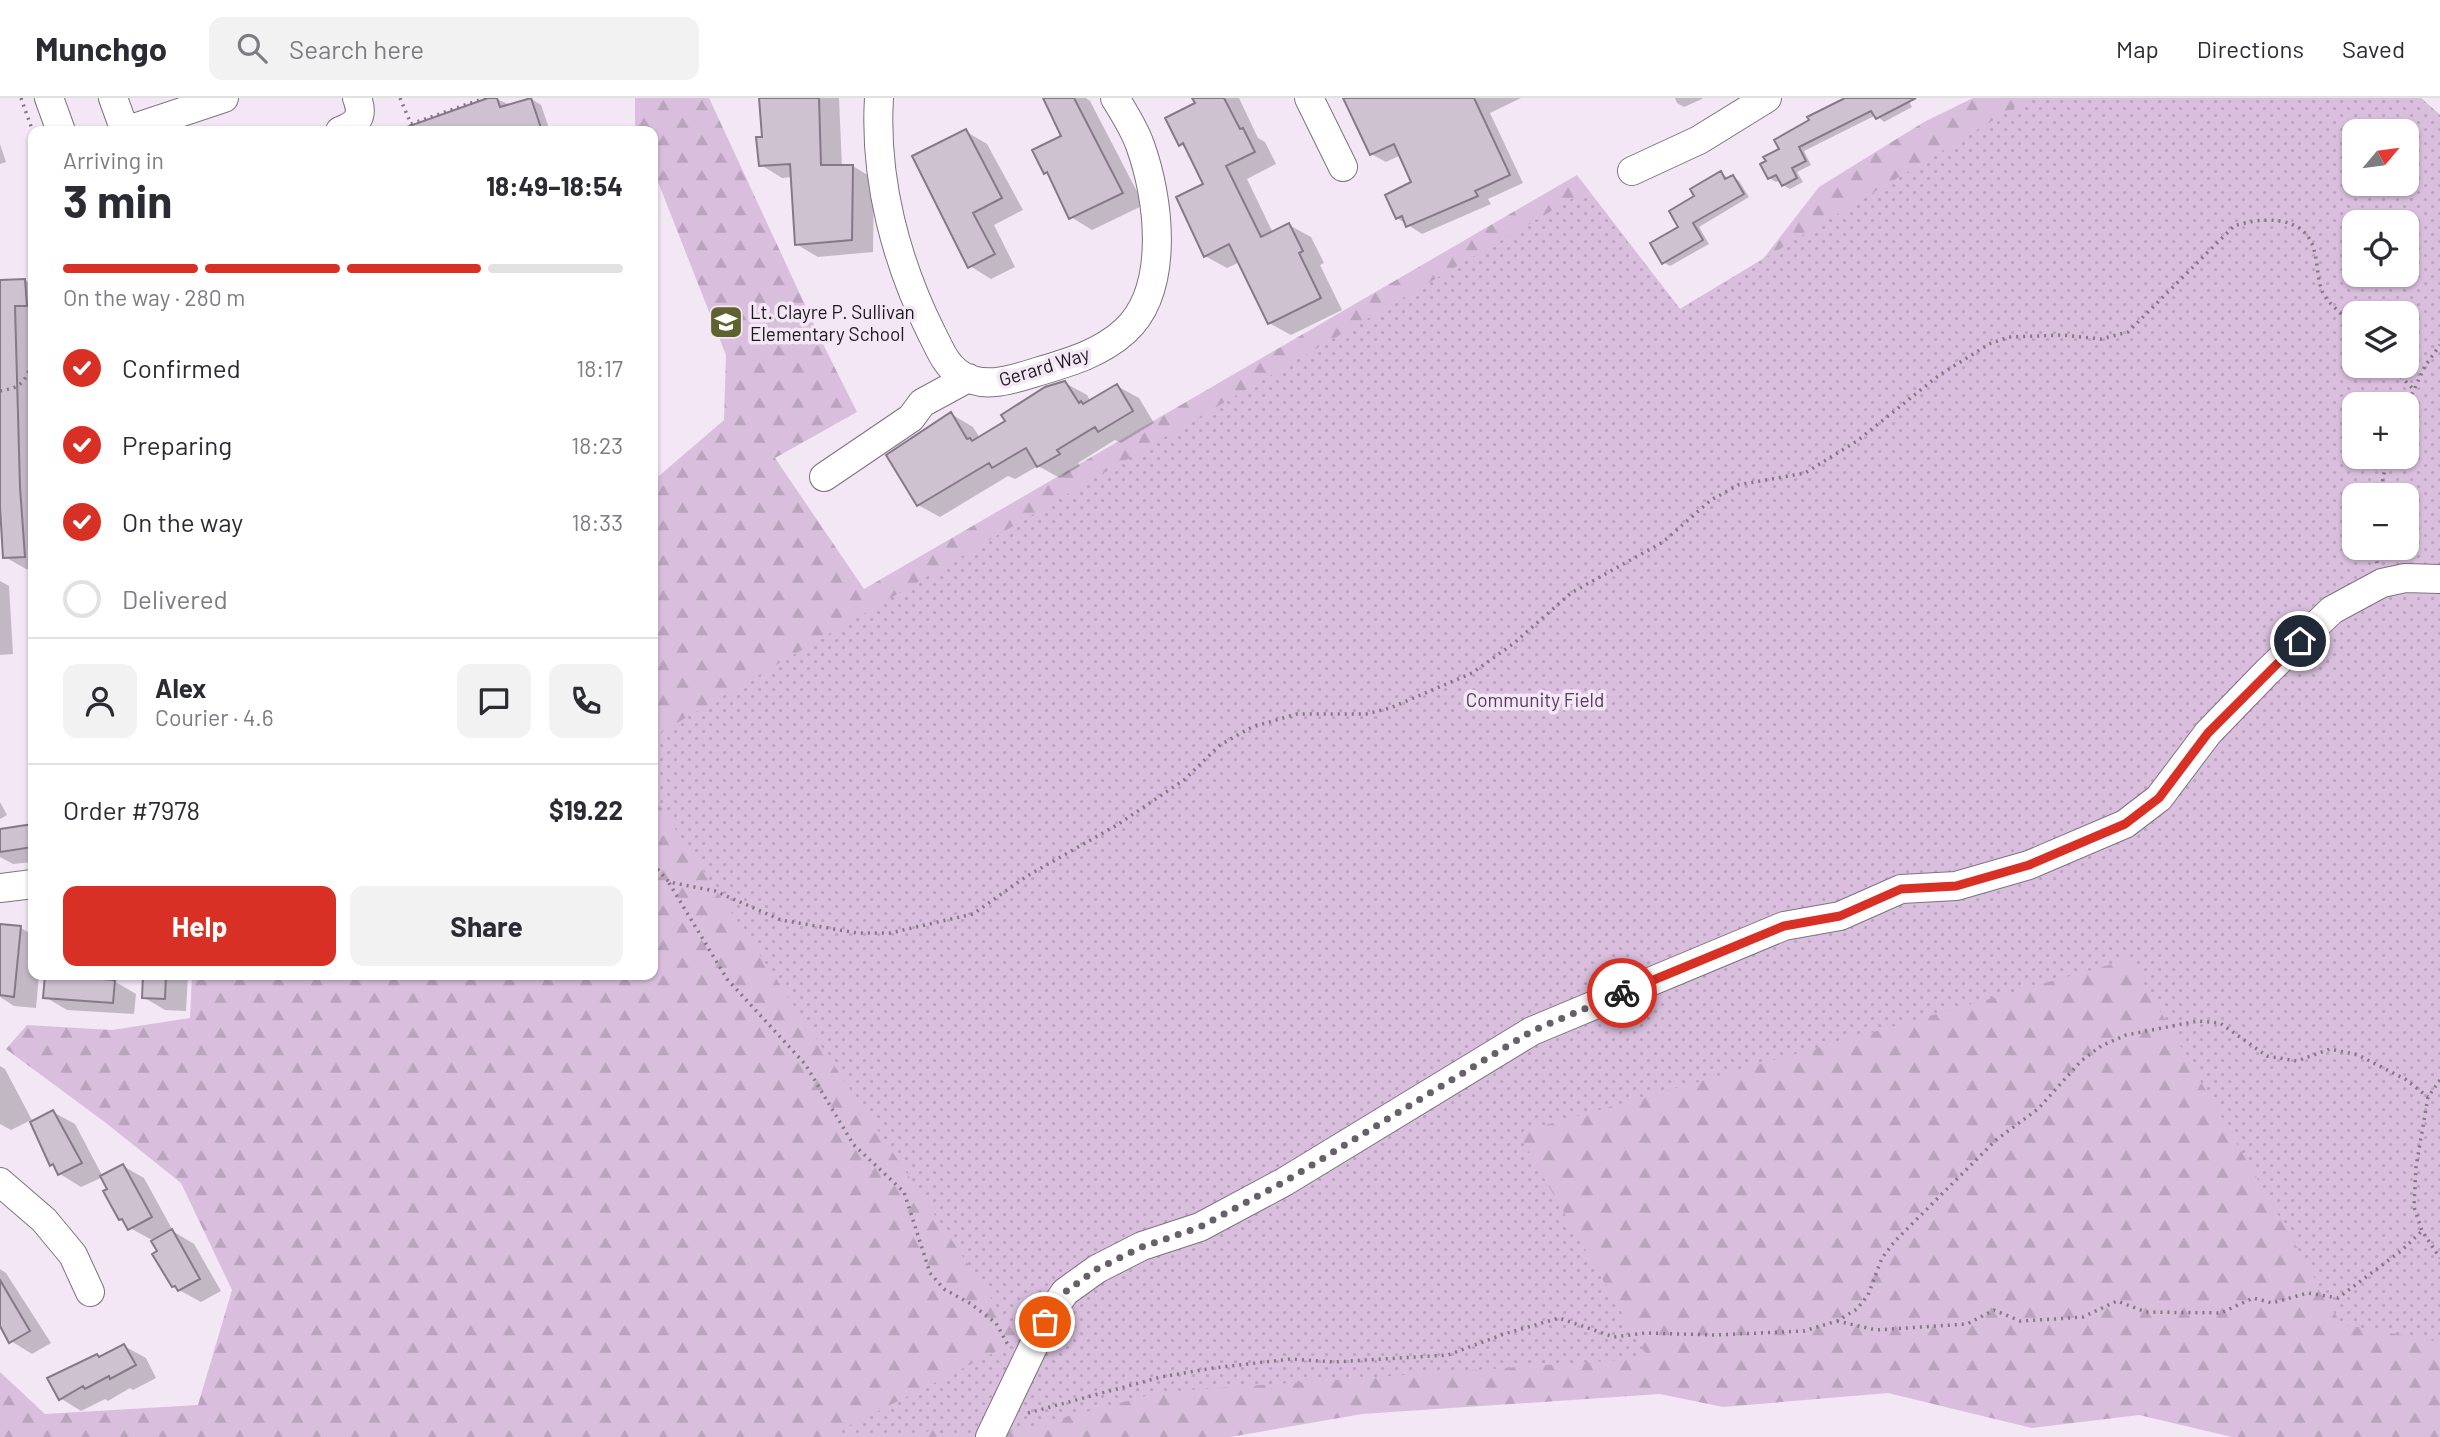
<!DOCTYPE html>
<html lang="en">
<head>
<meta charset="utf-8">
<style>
	body { margin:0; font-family:Barlow,sans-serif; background:#f2f2f3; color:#2b2b33; height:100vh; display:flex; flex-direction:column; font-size:26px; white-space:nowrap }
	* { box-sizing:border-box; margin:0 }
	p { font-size:23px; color:#7c7c81 }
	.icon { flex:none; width:38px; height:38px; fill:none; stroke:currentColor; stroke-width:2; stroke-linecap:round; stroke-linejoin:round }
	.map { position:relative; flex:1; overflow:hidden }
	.sheet { position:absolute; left:28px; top:28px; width:630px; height:854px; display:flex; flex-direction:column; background:#fff; border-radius:14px; box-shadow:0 2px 5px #0004 }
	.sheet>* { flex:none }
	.needle { width:46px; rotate:61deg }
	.controls { position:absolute; left:2342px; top:21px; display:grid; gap:14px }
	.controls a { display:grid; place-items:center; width:77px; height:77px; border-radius:14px; background:#fff; box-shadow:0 2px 5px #0004; font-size:35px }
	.pin { position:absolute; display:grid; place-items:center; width:60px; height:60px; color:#fff; margin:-30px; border:4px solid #fff; border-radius:50%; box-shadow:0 2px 7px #0007 }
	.courier { position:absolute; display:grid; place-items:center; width:70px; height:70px; margin:-35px; border:5px solid #d93025; border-radius:50%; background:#fff; color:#222; box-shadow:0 2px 9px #0007 }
	.head em { font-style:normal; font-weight:700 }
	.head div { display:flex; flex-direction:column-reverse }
	.head { display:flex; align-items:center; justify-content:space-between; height:119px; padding:0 35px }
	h1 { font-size:46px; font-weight:700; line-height:52px }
	.bar { display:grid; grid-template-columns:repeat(4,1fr); gap:10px 7px; align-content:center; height:84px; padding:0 35px }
	.bar i { height:9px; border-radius:5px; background:#e1e1e2 }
	.bar .on { background:#d93025 }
	.bar p { grid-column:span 4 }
	.line { display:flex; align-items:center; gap:18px; padding:0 35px; border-top:2px solid #e1e1e2 }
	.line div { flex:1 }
	.round { display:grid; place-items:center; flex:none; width:74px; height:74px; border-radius:14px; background:#f2f2f3 }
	ol { padding:0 35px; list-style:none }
	li { display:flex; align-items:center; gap:21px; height:77px }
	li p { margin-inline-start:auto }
	li .icon { padding:7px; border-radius:50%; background:#d93025; color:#fff; stroke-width:4 }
	li:last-child { color:#7c7c81 }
	li i { width:38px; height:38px; border:4px solid #e1e1e2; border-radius:50% }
	.action { display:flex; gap:14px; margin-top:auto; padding:14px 35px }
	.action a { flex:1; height:80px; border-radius:14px; background:#d93025; color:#fff; font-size:28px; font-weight:700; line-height:80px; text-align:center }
	.action a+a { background:#f2f2f3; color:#2b2b33 }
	header { display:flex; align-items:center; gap:42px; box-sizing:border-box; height:98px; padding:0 35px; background:#fff; border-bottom:2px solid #e1e1e2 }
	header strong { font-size:33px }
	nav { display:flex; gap:38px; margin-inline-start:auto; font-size:24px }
	.search { width:490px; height:63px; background:#f2f2f3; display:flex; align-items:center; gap:18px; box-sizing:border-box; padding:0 24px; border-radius:14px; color:#7c7c81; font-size:26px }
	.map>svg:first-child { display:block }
	.forest { fill:url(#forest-firs); fill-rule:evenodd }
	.park { fill:url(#park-dots); fill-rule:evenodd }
	.shadow { fill:#0003 }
	.building { fill:#cec1d0; stroke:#857987; stroke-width:2 }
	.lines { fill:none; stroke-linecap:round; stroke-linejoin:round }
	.minor-casing { stroke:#7e727f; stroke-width:30 }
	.path { stroke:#817882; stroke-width:3.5; stroke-dasharray:2 5; stroke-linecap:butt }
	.minor { stroke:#fff; stroke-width:28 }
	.done { stroke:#675f69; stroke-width:7; stroke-dasharray:0 12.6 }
	.route { stroke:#d93025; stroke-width:9 }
	.labels { text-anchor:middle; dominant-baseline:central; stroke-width:7; stroke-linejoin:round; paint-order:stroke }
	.poi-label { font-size:19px; fill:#1c171d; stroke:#f3e6f5; text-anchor:start }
	.street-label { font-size:19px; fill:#1c171d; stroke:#f3e6f5 }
	.park-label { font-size:19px; fill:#5b3761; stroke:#f3e6f5 }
</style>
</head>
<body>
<header>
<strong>Munchgo</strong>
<div class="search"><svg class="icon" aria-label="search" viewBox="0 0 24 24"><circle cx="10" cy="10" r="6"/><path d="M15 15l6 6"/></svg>Search here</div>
<nav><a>Map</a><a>Directions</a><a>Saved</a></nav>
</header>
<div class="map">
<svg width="2440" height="1339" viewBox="0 0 2440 1339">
	<defs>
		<pattern id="forest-firs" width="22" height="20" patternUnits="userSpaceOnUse" patternTransform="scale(1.75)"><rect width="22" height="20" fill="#d9bfdd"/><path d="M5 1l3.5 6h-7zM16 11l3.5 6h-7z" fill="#baa3bd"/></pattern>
		<pattern id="park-dots" width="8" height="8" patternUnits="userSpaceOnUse" patternTransform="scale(1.75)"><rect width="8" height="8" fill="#d9bfdd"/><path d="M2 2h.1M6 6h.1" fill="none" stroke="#baa3bd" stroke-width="1.8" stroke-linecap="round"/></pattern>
	</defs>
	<rect width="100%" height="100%" fill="#f3e6f5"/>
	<path class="forest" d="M635,0H709L825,250L857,314L775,360L864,491L1577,77L1680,211L1763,161L1819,89L1924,24L1973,0H2421L2440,17V1339H2232L2139,1317L2032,1330L1888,1295L1723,1309L1660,1296L1362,1316L1230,1339H0V1274L45,1316L198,1307L232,1192L181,1085L106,1025L6,951L27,927L112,932L190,920L192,877H653V383L724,322L726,257L653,71V33H637L635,26ZM2354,33H2406V86H2354ZM2354,124H2406V177H2354ZM2354,215H2406V268H2354ZM2354,306H2406V359H2354ZM2354,397H2406V450H2354Z"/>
	<path class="park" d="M2030,0H2421L2440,17V1244L2341,1226L2130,861L1518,1035L1648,1260L1161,1294L991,1339H938L936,1329L918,1339H827L1019,1242L653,698V639L1587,92L1680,211ZM2354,33H2406V86H2354ZM2354,124H2406V177H2354ZM2354,215H2406V268H2354ZM2354,306H2406V359H2354ZM2354,397H2406V450H2354Z"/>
	<path class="shadow" d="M493,0L506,5L508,8L530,0L541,7L550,33H431L427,24Z
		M760,0H839L842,69L853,68L874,81L873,154L818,159L796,146L793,79L782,80L761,67L764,40Z
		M1048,0H1086L1090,3L1144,107L1092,132L1071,119L1051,78L1045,75L1063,39Z
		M1194,0H1239L1258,40L1265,44L1276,66L1247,81L1273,135L1289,127L1311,139L1324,165L1320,167L1342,212L1291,237L1269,225L1240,164L1227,170L1205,158V87L1188,51L1180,46L1197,6Z
		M1345,0H1521L1490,15L1523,85L1488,101L1491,106L1422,136L1397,120L1413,85L1401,57L1386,64L1371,56Z
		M1675,0H1702V1L1684,9L1677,5Z
		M1847,0H1907L1912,9L1884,24L1876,17L1804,53L1811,67L1797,74L1803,84L1790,91L1783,87L1781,82L1776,84L1769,80L1781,51Z
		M965,33L987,46L1023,112L994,127L1015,169L991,181L970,168Z
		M0,46L6,64L0,66Z
		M1721,75L1729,81L1733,79L1739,83L1749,99L1699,129L1709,146L1670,168L1663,164L1696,98Z
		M25,182L33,187V471H26L5,459L0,395V184Z
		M1065,285L1087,297L1091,304L1117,288L1139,300L1154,325L1121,345L1115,342L1078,365L1080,368L1060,380L1038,368L1015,381L1008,378L940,419L918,407L951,316L973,329L980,340Z
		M0,483L9,488L13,556L0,557Z
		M0,704L7,717L0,721Z
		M33,728V764L13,766L0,759V733Z
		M0,828L21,830L33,837V877H39L36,910L14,908L0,899Z
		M145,877H188L186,913L165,912L143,899Z
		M114,883L136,896L134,916L67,912L45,899Z
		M0,968L5,971L33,1024L53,1014L75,1026L103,1079L81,1089L60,1076L56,1069L51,1066L31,1022L11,1032L0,1026Z
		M123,1068L144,1080L172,1131L171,1132L194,1146L221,1193L201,1204L179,1192L173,1188L152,1142L130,1130L127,1125L120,1121Z
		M0,1171L6,1175L51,1245L32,1256L11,1243L0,1224Z
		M124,1248L146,1260L156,1280L133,1292L130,1290L108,1303L105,1301L81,1313L60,1300L100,1260Z"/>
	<path class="building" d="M488,0H497L500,9L531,0L542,33H402L401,31Z
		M759,0H819L821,67H853L852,142L795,147L790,66L759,68L756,39H762Z
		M1043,0H1074L1123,95L1069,121L1047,74L1044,76L1032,52L1061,38Z
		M1192,0H1224L1240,31L1243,30L1255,54L1226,68L1261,139L1289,125L1303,153L1299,155L1321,200L1268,226L1229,146L1204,159L1176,99L1203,86L1183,45L1179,48L1165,20L1195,5Z
		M1343,0H1474L1510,77L1475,93L1478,98L1406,129L1402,118L1396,121L1385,97L1411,84L1394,46L1370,57Z
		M1845,0H1916L1876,21L1871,13L1799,49L1806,63L1792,70L1797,80L1782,88L1776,77L1768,81L1760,66L1766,63L1763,59L1779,51L1774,42L1809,22L1807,19Z
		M966,31L1002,100L973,115L995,156L968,170L912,58Z
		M1721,73L1725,81L1733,77L1744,96L1693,125L1703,142L1662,166L1650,145L1678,129L1669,113L1694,98L1690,91Z
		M25,181L27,208H15L20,389L25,459L3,460L0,409V182Z
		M1065,283L1079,305L1081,303L1083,306L1117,286L1133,313L1098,334L1095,329L1057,352L1060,356L1037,369L1026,350L992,370L989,365L917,408L886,357L951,314L967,341L970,340L972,343L1005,323L1001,317L1045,289Z
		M33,726V749L0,754V731Z
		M0,826L21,828L14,899L0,897Z
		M45,877L115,882L113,905L43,900Z
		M143,877H166L165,901L142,900Z
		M53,1012L82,1065L58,1077L53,1066L50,1068L30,1024Z
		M123,1066L152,1119L128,1132L122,1121L119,1122L103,1093L107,1091L100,1078Z
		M172,1131L200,1181L178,1193L175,1188L172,1189L152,1156L157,1153L151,1143Z
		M0,1182L30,1233L9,1245L0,1228Z
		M124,1246L136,1267L110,1281L109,1278L85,1291L83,1288L59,1302L47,1280L97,1256L99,1259Z"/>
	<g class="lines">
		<g class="minor-casing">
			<path id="minor" d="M49,0L61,33
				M113,0L125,33L224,0
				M879,0C874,81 896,164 932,236C939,249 945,266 958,275C983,293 1014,281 1040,273C1070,264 1101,255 1125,233C1171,191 1159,99 1140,47C1134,30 1124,15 1115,0
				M1309,0L1343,69
				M340,33C358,26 364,18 357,0
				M1632,73L1699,42L1767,0
				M824,379L911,320L922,305L968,280
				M0,790L33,786
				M0,1084L44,1122L73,1157L90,1194
				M990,1339L1045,1224L1065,1194L1097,1171L1142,1148L1200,1129L1284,1084L1532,933L1784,828L1840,818L1901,791L1956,788L2029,767L2125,726L2159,700L2208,635L2267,574L2332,512L2382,485L2405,480L2440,481"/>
		</g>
		<path class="path" d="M21,0L33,34
			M400,0L414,33
			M411,26L485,0
			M2391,268L2414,292
			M0,293C24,289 25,283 33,261
			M2406,309L2425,268L2440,247
			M2380,397L2387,359
			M2373,450L2377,465
			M653,766L669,784L715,793L781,822L857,835H890L973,816L1027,778L1117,727L1184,682L1220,647L1252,629L1297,616H1366L1390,610L1472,575L1513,546L1571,495L1663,444L1711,402L1738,387L1805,375L1857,343L1938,278L1989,246L2009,239L2063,237L2101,241L2128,234L2234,128C2261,119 2305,116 2314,152C2318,165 2317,183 2323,195C2329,207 2345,218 2354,228
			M669,785L727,881L805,966L853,1046L904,1094L930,1175L944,1191L971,1206L996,1225L1009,1249
			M2440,982L2428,999L2416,1069L2414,1109L2422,1133L2440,1160
			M1837,1223L1876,1232L1967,1226L1994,1212L2020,1223L2055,1221L2083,1219L2117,1203L2146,1214L2221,1215L2253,1200L2272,1205L2308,1195L2338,1200L2401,1153L2422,1133
			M1028,1315L1161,1279L1213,1270L1291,1261L1334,1264L1448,1257L1504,1236L1559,1220L1614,1239L1645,1235L1715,1237L1804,1233L1837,1223L1857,1211L1868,1197L1882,1160L1895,1143L1996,1042L2038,1011L2081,963L2101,948L2126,937L2198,923L2220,925L2267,958L2297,963L2330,951L2358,957L2405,981L2428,999"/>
		<use href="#minor" class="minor"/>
	</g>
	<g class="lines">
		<path class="done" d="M1045,1224L1065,1194L1097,1171L1142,1149L1200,1129L1284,1084L1532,933L1622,895"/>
		<path class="route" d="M1622,895L1784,828L1840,818L1901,791L1956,788L2029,767L2125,726L2159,700L2208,635L2300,543"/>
	</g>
	<defs>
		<g id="school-square" transform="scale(1.75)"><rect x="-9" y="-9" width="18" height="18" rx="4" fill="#5f622f" stroke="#f3e6f5"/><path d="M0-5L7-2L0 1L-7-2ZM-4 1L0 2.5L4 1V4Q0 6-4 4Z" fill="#fff"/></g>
	</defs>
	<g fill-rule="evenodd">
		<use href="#school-square" x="726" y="224"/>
	</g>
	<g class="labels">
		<g class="poi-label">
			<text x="750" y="213">Lt. Clayre P. Sullivan<tspan x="750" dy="22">Elementary School</tspan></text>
		</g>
		<g class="street-label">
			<text transform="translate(1044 268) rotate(-17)">Gerard Way</text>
		</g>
		<g class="park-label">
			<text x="1535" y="601">Community Field</text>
		</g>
	</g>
</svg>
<div class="controls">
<a><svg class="needle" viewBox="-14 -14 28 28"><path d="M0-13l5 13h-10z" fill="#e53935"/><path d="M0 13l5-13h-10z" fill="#7c7c81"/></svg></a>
<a><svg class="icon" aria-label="locate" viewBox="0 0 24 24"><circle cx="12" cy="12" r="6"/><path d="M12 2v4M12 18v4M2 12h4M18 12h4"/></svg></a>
<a><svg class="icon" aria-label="layers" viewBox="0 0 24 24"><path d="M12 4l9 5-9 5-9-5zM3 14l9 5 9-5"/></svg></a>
<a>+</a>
<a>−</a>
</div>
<div class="pin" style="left:1045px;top:1224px;background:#ea580c"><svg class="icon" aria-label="bag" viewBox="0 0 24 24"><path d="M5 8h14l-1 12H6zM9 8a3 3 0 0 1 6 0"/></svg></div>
<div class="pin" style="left:2300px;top:543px;background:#1f2937"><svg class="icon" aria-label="home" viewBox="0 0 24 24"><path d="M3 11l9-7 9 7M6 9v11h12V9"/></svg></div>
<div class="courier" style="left:1622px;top:895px"><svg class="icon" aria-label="bike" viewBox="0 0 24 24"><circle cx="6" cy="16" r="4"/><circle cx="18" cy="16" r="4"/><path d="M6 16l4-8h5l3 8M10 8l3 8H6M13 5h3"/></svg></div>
<section class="sheet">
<div class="head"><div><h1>3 min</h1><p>Arriving in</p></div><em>18:49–18:54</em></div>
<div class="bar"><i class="on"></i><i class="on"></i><i class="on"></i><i></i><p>On the way · 280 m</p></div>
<ol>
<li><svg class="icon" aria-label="check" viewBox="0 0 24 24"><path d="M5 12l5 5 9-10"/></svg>Confirmed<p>18:17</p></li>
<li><svg class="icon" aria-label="check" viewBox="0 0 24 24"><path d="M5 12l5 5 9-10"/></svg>Preparing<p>18:23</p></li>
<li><svg class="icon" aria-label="check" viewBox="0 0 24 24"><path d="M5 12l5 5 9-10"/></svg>On the way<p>18:33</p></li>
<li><i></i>Delivered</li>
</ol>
<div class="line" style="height:126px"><a class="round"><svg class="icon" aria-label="person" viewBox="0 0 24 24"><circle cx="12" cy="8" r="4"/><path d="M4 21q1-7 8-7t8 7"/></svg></a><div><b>Alex</b><p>Courier · 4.6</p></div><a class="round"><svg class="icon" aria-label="chat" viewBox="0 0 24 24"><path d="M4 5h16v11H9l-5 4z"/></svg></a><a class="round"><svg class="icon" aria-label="phone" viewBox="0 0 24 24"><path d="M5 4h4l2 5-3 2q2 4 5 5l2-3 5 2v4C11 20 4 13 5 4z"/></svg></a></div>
<div class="line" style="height:91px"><div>Order #7978</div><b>$19.22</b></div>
<div class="action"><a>Help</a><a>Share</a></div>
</section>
</div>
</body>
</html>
